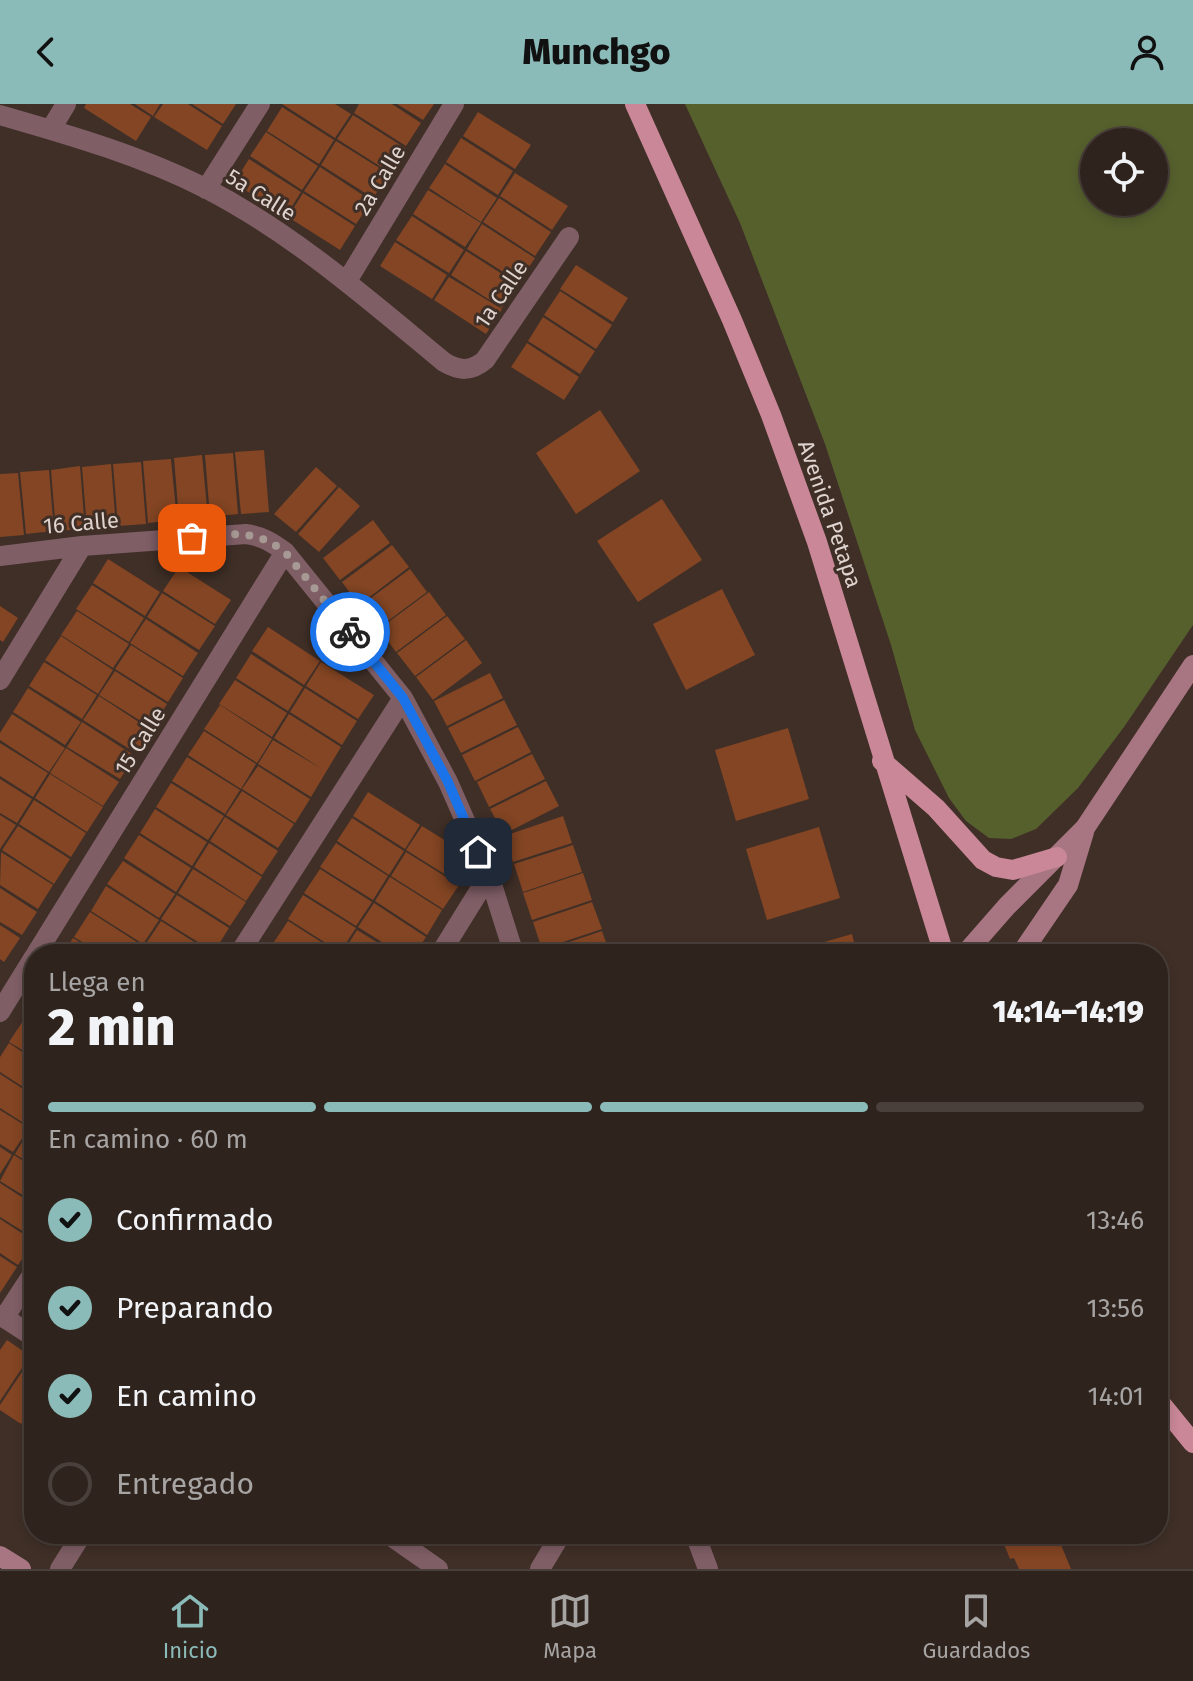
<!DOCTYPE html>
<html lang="es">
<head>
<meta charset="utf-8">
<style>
	body { margin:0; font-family:"Fira Sans",sans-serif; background:#372b26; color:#f1f3f6; height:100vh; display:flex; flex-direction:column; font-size:30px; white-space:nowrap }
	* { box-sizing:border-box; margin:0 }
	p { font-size:26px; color:#a7a4a4 }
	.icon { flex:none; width:44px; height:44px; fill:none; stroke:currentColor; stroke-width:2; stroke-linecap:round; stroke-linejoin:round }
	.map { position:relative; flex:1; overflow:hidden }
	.sheet { position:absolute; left:24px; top:840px; width:1144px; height:600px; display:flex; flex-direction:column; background:#2f231d; border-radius:32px; box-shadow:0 4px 12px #0003,0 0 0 2px #4a403b }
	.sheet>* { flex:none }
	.fabs { position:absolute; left:1080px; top:24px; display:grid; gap:16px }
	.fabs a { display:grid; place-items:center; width:88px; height:88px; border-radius:50%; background:#2f231d; box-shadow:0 4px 12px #0003,0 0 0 2px #4a403b; font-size:40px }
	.pin { position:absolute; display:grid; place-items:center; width:68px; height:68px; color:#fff; margin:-34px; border-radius:16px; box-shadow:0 4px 12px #0006 }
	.courier { position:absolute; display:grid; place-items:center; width:80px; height:80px; margin:-40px; border:6px solid #1a73e8; border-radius:50%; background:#fff; color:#222; box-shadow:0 2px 10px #0007 }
	.overview em { font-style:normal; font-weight:800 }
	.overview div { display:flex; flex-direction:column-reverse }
	.overview { display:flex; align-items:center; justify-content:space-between; height:136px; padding:0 24px }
	h1 { font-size:52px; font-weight:800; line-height:60px }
	.bar { display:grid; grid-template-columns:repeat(4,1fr); gap:12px 8px; align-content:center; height:96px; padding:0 24px }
	.bar i { height:10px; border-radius:6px; background:#4a403b }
	.bar .active { background:#8bbbb9 }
	.bar p { grid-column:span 4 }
	ol { padding:0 24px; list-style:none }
	li { display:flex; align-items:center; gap:24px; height:88px }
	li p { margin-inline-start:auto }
	li .icon { padding:8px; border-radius:50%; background:#8bbbb9; color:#111; stroke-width:4 }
	li:last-child { color:#a7a4a4 }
	li i { width:44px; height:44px; border:4px solid #4a403b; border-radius:50% }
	header { display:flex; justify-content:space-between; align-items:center; height:104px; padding:0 24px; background:#8bbbb9; color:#111; font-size:36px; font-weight:800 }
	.tabs { display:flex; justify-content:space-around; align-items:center; height:112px; border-top:2px solid #4a403b; background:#2f231d; font-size:22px; color:#a7a4a4 }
	.tabs a { display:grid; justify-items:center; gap:4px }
	.tabs .active { color:#8bbbb9 }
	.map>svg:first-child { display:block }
	.green { fill:#56602d; fill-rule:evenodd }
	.building { fill:#834523 }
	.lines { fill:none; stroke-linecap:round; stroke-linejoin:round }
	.minor { stroke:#7f5e66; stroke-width:20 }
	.secondary { stroke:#a87582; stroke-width:20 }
	.primary { stroke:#c98797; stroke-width:20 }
	.done { stroke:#a79a94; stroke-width:8; stroke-dasharray:0 14.4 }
	.route { stroke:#1a73e8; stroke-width:10 }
	.labels { text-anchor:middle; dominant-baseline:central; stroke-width:6; stroke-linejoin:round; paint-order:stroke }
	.street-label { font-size:22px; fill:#dfd4cf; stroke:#3f2f27 }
</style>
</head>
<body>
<header><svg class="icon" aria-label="back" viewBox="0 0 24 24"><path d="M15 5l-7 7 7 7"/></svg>Munchgo<svg class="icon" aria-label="person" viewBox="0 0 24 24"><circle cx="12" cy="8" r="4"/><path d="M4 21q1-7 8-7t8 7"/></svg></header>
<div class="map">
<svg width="1193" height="1465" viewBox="0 0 1193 1465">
	<rect width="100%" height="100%" fill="#3f2f27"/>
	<path class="green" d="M685,0H1193V521L1124,623L1078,684L1036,725L1011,735L989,734L966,717L949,694L915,626L891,541L825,340L740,119ZM1094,38H1154V98H1094Z"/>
	<path class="building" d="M86,0H130L151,13L136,37L84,4Z
		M135,0H160L153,12Z
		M163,0H188L222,22L207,46L154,13Z
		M192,0H236L223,20Z
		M282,0H335L351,10L335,34Z
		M359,0H392L421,19L406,42L354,9Z
		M397,0H434L423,16Z
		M282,3L334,36L319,60L267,27Z
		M478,8L531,41L515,65L463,32Z
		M353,11L405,44L389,68L337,35Z
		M266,28L318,62L302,86L250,52Z
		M461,34L513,67L498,91L446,58Z
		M336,37L389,70L373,94L321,61Z
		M249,55L301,88L286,112L234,79Z
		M445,60L497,94L481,118L429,84Z
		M320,63L372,97L356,120L304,87Z
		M515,69L568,102L552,126L500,92Z
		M428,86L481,119L465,143L413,110Z
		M303,89L355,122L340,146L288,113Z
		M499,94L551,128L535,152L483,118Z
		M412,112L464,146L449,169L396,136Z
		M482,120L535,154L519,178L467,145Z
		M395,138L447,171L432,195L380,162Z
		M466,147L518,180L502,204L451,171Z
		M576,161L628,194L613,218L560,185Z
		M449,173L502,205L486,230L434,196Z
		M560,187L612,221L596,245L544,211Z
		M543,213L595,247L580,270L528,237Z
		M527,239L579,273L564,296L511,263Z
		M600,306L640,367L576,410L536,349Z
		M264,346L269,408L241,410L235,348Z
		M233,349L238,410L210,413L205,351Z
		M202,351L208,413L179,416L174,354Z
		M171,355L177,416L148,419L143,357Z
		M141,358L146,420L118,422L113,360Z
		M111,360L116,422L87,425L82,363Z
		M80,362L85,425L56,427L51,366Z
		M316,363L337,382L296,428L274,410Z
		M49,366L54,427L26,430L20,368Z
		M18,369L24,431L0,433V370Z
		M339,383L360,402L319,448L298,430Z
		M662,395L702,456L638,498L597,437Z
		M373,416L390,439L340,476L323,454Z
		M392,441L409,463L359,501L342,478Z
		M108,455L160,488L145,512L93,479Z
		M179,463L231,496L215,520L163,487Z
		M410,465L427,488L377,525L360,502Z
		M92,481L144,514L129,538L76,505Z
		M722,485L755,551L686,586L653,520Z
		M429,488L446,511L396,548L379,525Z
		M162,489L215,522L199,546L147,513Z
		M0,502L18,514L3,538L0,536Z
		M77,507L129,540L113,564L61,531Z
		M447,512L465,535L415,572L397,549Z
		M146,515L198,549L183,572L130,539Z
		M268,523L320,557L304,581L252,547Z
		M61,532L113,566L98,590L45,556Z
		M466,536L482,559L433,596L416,573Z
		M131,541L183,574L168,598L115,565Z
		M251,550L303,583L288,607L236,574Z
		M44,558L97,591L82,615L29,582Z
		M321,558L374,591L358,615L306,582Z
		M115,567L167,600L152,624L99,591Z
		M490,569L503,594L447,622L434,597Z
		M235,576L287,609L272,633L219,600Z
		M28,584L81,618L65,641L13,608Z
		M305,584L357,617L342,641L290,608Z
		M99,592L151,626L136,649L83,616Z
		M504,596L517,621L461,649L448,624Z
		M220,601L272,635L257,659L204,625Z
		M12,610L65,644L49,668L0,636V629Z
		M289,610L341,643L311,693L258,660L273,636L322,665L274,634Z
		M82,618L135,652L120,675L67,643Z
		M518,623L531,648L475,677L462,651Z
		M788,624L809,695L736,717L715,646Z
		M204,627L256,660L241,685L188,651Z
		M0,639L48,669L33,693L0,672Z
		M66,644L119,678L103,702L50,669Z
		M532,650L545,675L489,703L477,678Z
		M187,653L240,686L225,710L172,677Z
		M258,662L310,695L295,719L242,685Z
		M50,670L103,703L87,728L35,694Z
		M0,675L32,695L17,719L0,709Z
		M546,677L559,702L504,730L490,705Z
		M171,679L224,712L208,736L156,703Z
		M242,687L294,720L278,744L226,711Z
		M368,688L420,721L405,745L353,712Z
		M34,696L86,729L71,753L19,720Z
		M155,705L207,738L192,762L140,729Z
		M0,711L16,721L0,745Z
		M563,712L572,739L513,758L504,732Z
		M225,713L278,747L262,771L210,737Z
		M352,714L404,747L389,771L337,737Z
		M18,722L70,755L54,780L2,746Z
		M422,722L475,755L459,779L406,746Z
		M819,723L840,794L767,816L746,745Z
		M139,731L191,764L176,788L124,754Z
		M209,739L262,773L246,797L194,763Z
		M336,739L388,772L373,796L320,763Z
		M573,741L582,768L523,788L514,760Z
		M1,748L53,781L38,805L0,781Z
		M406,748L459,781L443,805L391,772Z
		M123,757L175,790L159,814L107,780Z
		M193,765L246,798L230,822L178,789Z
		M320,765L372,798L356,822L304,789Z
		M583,769L592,796L532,816L523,789Z
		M390,773L442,806L427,831L375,797Z
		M106,782L159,816L143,840L91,807Z
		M0,784L37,808L22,831L0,818Z
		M177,791L229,824L214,848L161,815Z
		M303,791L356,824L340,848L288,815Z
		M592,798L602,825L542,845L533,818Z
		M374,799L426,833L415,850H401L358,823Z
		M90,808L143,842L137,850H102L74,833Z
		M161,817L213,850H159L145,841Z
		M288,817L340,850H286L272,841Z
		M0,821L20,834L4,858L0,855Z
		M357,826L396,850H342Z
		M602,827L610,850H544L543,847Z
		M852,830L857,850H786V849Z
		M73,834L98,850H63Z
		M25,914L34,919V953L9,938Z
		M9,939L34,956V990L0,968V953Z
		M0,970L34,992V1016L30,1023L0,1004Z
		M0,1006L29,1024L13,1048L0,1040Z
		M30,1025L34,1027V1062L15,1050Z
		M0,1043L12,1051L0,1070Z
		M14,1051L34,1064V1098L0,1077Z
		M0,1079L34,1101V1134L0,1113Z
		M0,1115L34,1137L18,1161L0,1149Z
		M0,1152L17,1163L0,1189Z
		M7,1236L30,1252L0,1297V1246Z
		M32,1253L34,1301L21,1320L0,1306V1301Z
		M34,1305V1328L23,1321Z
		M88,1430H111L104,1441Z
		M1014,1430H1061L1062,1435L1059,1436L1071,1465H1019L1014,1454L1010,1455L1002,1435Z"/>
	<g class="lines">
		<path class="minor" d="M0,11C70,31 142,52 207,85C294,130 369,196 444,258C459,267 471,268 485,256L569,133
			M51,25L66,0
			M206,85L260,0
			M347,177L454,0
			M0,452L82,442L246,430C262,432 273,439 285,448L403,594L448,678L489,771L514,850
			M0,576L82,442
			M36,850L285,448
			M239,850L403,594
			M440,850L489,771
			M0,908L34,853
			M0,1211L34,1233
			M4,1214L34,1168
			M388,1430L438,1465
			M695,1430L708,1465
			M60,1465L82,1430
			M540,1465L561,1430"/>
		<path class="secondary" d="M965,850L1007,802L1085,724L1193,561
			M1021,850L1068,781L1084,728
			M0,1452L21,1465"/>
		<path class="primary" d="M635,0L732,216L771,311L817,438L944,850
			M882,657L936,704L983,756L996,763L1013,766L1057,753
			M1158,1296L1193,1339"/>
	</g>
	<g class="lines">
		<path class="done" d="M192,434C230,431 253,423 285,448L350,528"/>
		<path class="route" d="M350,528L403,594L448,678L478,748"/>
	</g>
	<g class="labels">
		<g class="street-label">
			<text transform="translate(380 76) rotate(-59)">2a Calle</text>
			<text transform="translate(261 91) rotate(32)">5a Calle</text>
			<text transform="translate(501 190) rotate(-56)">1a Calle</text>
			<text transform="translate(830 410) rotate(71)">Avenida Petapa</text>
			<text transform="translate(81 419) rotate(-5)">16 Calle</text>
			<text transform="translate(140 637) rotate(-58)">15 Calle</text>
		</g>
	</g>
</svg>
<div class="fabs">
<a><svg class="icon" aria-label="locate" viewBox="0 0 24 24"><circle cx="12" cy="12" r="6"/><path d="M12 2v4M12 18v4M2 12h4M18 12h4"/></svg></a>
</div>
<div class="pin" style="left:192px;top:434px;background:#ea580c"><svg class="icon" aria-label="bag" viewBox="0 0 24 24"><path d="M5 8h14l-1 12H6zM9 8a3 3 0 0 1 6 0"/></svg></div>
<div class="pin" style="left:478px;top:748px;background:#1f2937"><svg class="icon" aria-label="home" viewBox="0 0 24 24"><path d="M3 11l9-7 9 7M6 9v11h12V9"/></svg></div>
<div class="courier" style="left:350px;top:528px"><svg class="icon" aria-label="bike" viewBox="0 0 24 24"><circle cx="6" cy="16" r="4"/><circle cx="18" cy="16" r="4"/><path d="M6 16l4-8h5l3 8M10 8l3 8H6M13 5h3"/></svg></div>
<section class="sheet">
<div class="overview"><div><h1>2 min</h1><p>Llega en</p></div><em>14:14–14:19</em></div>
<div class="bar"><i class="active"></i><i class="active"></i><i class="active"></i><i></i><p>En camino · 60 m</p></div>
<ol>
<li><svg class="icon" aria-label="check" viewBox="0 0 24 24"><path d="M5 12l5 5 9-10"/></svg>Confirmado<p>13:46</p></li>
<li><svg class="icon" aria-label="check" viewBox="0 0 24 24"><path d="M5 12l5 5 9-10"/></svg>Preparando<p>13:56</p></li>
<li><svg class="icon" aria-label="check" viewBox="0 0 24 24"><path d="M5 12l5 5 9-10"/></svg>En camino<p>14:01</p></li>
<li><i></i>Entregado</li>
</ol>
</section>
</div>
<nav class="tabs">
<a class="active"><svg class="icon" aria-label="home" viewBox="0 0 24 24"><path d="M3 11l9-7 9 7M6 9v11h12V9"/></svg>Inicio</a>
<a><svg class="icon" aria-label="map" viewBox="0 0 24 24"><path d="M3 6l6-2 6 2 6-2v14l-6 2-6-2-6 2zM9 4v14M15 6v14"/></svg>Mapa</a>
<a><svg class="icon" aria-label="saved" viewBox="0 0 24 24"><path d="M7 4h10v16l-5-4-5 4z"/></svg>Guardados</a>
</nav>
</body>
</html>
